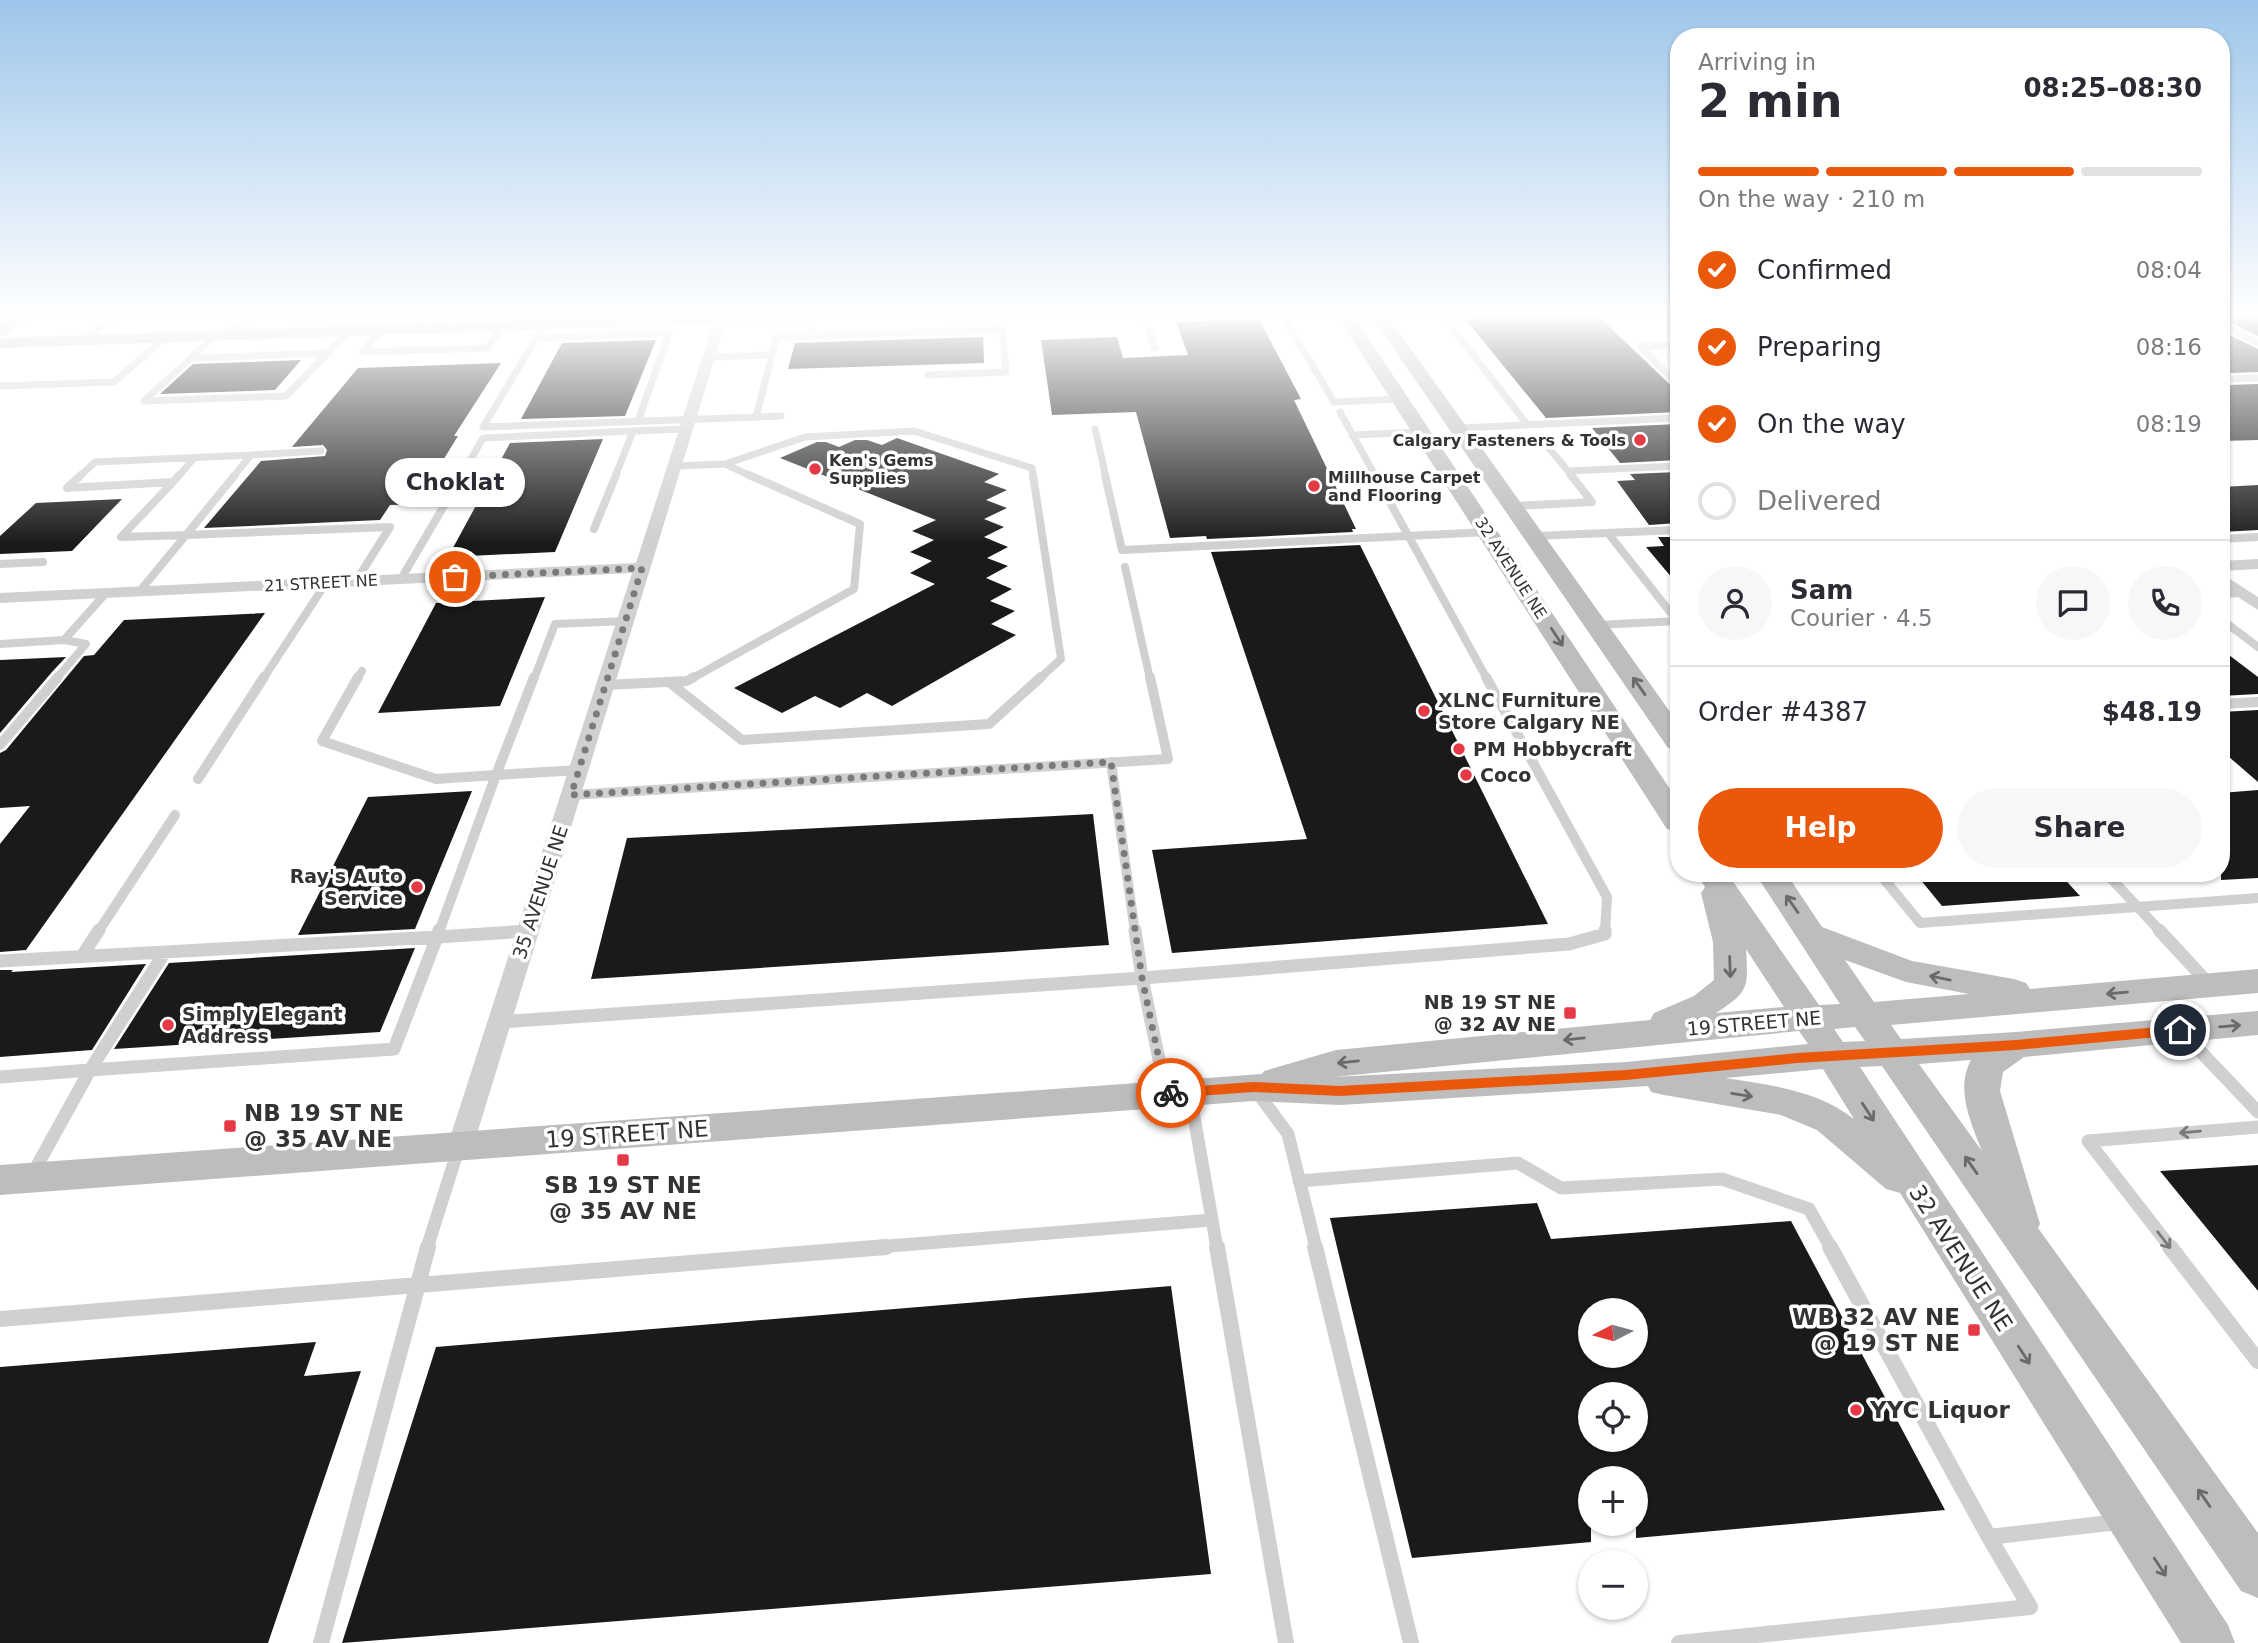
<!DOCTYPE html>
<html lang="en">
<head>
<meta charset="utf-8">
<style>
	body { margin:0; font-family:"DejaVu Sans",sans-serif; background:#f7f7f7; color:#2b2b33; height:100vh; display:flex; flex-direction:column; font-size:26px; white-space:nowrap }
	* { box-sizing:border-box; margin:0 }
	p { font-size:23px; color:#7c7c81 }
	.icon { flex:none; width:38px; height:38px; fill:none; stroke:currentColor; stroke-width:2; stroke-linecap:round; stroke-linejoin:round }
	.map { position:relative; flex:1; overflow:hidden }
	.details { position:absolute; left:1670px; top:28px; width:560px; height:854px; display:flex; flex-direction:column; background:#fff; border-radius:28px; box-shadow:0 2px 5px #0004 }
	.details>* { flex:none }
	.needle { width:46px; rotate:264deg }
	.tools { position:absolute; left:1578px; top:1298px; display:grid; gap:14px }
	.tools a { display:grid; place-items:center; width:70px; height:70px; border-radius:50%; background:#fff; box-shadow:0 2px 5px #0004; font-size:35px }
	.pin { position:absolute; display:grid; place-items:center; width:60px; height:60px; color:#fff; margin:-30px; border:4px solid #fff; border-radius:50%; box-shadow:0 2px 7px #0007 }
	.courier { position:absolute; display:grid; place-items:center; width:70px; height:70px; margin:-35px; border:5px solid #ea580c; border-radius:50%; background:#fff; color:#222; box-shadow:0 2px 9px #0007 }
	.bubble { position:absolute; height:49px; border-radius:24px; background:#fff; box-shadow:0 2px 5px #0004; font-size:23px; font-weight:700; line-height:49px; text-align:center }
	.head em { font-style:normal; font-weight:700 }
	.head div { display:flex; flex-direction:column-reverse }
	.head { display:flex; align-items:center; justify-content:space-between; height:119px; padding:0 28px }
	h1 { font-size:46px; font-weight:700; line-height:52px }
	.bar { display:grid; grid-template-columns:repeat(4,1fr); gap:10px 7px; align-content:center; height:84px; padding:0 28px }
	.bar i { height:9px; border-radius:5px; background:#e1e1e2 }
	.bar .selected { background:#ea580c }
	.bar p { grid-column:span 4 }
	.line { display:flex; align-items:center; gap:18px; padding:0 28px; border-top:2px solid #e1e1e2 }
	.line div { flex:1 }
	.round { display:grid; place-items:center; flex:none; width:74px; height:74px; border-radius:37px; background:#f7f7f7 }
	ol { padding:0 28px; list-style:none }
	li { display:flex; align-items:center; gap:21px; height:77px }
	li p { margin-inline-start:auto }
	li .icon { padding:7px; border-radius:50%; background:#ea580c; color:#fff; stroke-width:4 }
	li:last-child { color:#7c7c81 }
	li i { width:38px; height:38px; border:4px solid #e1e1e2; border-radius:50% }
	.primary-button { display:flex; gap:14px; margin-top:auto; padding:14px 28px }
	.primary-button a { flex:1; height:80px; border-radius:42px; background:#ea580c; color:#fff; font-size:28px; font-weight:700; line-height:80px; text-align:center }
	.primary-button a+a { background:#f7f7f7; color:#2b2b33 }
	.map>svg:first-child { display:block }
	.building { fill:#1a1a1a; fill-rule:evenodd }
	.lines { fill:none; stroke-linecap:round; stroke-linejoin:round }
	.lane-far4 { stroke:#d0d0d0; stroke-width:7 }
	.lane-far3 { stroke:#d0d0d0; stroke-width:8 }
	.lane-far2 { stroke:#d0d0d0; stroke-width:10 }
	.lane-far1 { stroke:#d0d0d0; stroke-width:13 }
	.lane { stroke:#d0d0d0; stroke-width:16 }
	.street { fill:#d0d0d0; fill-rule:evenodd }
	.secondary { fill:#bdbdbd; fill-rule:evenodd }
	.oneway { stroke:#6a6a6a }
	.oneway2 { stroke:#7a7a7a }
	.route { fill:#ea580c }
	.done { stroke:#7a7a7a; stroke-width:7; stroke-dasharray:0 12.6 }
	.poi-dot { fill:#e63946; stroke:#fff; stroke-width:2.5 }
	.labels { text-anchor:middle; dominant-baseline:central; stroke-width:7; stroke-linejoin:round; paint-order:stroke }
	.far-poi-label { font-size:16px; font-weight:bold; fill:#333; stroke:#fff; text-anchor:start }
	.far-street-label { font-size:16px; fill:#333; stroke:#fff }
	.poi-label { font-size:19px; font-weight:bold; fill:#333; stroke:#fff; text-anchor:start }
	.street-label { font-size:19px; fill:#333; stroke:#fff }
	.near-poi-label { font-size:23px; font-weight:bold; fill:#333; stroke:#fff; text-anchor:start }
	.near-street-label { font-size:23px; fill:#333; stroke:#fff }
</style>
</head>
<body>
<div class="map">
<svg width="2258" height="1643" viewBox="0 0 2258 1643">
	<rect width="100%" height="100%" fill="#fff"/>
	<path class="building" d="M1596,314L1678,392V412L1546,418L1466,320L1476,317Z
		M2221,314H2258V336L2221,318Z
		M1259,319L1301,399L1294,400L1356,529H1352L1353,532L1207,539L1206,536L1170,538L1136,412L1052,415L1041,340L1117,337L1123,358L1188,355L1176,322Z
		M2221,331L2258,349V372L2230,373L2221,369Z
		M983,337L984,363L788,369L795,343Z
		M656,340L625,416L521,419L562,343Z
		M301,360L275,390L160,394L193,364Z
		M501,363L454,436H458L416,504L390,505L380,520L204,528L261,461L325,456L327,450L323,445L292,447L358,368Z
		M2221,382L2228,385L2258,384V440L2221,441Z
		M1678,424V460L1620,463L1592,428Z
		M897,438L999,474L984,482L1007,490L986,500L1007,508L984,519L1004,527L984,537L1008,547L987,558L1008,566L986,578L1012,589L990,601L1015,611L991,624L1016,635L892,706L867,693L840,708L815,696L782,713L734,688L935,584L910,573L932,561L910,552L934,540L912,531L936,520L780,458L817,442H826L839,447L855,440H867L882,445Z
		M603,439L555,552L448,557L510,443Z
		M1678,472V523L1649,525L1617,481L1635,480L1630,474Z
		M2258,485V530L2221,532V487Z
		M122,499L72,551L0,554V536L36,503Z
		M1658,537H1678V585L1646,547L1664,546Z
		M1360,545L1548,924L1172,953L1152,850L1307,839L1211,552Z
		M545,597L500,706L378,713L436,603Z
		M265,613L26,950L0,952V844L30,806L0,808V753L6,750L84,656L94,655L124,620Z
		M2221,649L2258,677V694L2221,696Z
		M66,657L52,672L0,733V660Z
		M2258,710V782L2221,750V712Z
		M2258,790V878L2221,880V793Z
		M472,791L415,929L298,935L368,797Z
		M1093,814L1109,945L591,979L627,838Z
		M1915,873H2059L2080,896L1942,906Z
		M415,948L380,1032L114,1049L169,963Z
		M146,964L92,1050L0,1057V970H13L11,972Z
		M2258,1165V1291L2160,1171Z
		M1537,1203L1551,1239L1791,1221L1945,1510L1636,1538V1479H1591V1542L1412,1558L1330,1218ZM1591,1311H1636V1356H1591ZM1591,1395H1636V1440H1591Z
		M1171,1286L1211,1574L342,1643L436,1347Z
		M316,1342L304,1376L361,1371L268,1643H0V1367Z"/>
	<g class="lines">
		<path class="lane-far4" d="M1144,314L1155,348
			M1282,314L1334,402L1400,399
			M1471,314L1442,315L1527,424
			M545,324L483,427L781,416
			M2221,324L2258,343
			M436,327L446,314
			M414,328L425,314
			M381,329L363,352L487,348L504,325
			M229,334L251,314
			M216,335L144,401L286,396L350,330
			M809,336L985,330V314
			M536,338L669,333L638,421
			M84,339L116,314
			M1678,345L1640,346L1678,385
			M709,357L772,355L776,337L809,336L814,314
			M191,358L328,353
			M928,375L1006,372L1002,329L985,330
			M2221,375L2228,379L2258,378
			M0,386L114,382L167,336
			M1340,412L1376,477
			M756,417L772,355
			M1460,428L1678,418
			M1095,429L1106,477
			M1352,435L1422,432
			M1471,445L1543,441L1568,471L1678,466
			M251,455L321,451
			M725,464L805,437L914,431L1032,468L1033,477
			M675,466L725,464L753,477
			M1568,471L1572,477
			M79,477L95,462L251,455L233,477
			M178,477L194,458
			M461,477L483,438L633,431
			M615,477L633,431L686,429"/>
		<path class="lane-far3" d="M81,475L67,488L173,482L121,537L186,535L235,475
			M1033,475L1061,659L1039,679
			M1105,475L1122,550L1488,532
			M1375,475L1487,679
			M173,482L179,475
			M1514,506L1592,502L1571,475
			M594,529L616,475
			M1608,533L1678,622
			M1534,536L1678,530
			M2221,539L2258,537
			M0,564L43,562
			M1125,567L1150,679
			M401,579L462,475
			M139,592L186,535L390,527L356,581
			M2221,594L2242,593
			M2221,619L2258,647
			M1596,625L1678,621
			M0,644L64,640L106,593
			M56,679L86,644L64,640
			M263,679L326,583
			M357,679L362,671
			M534,679L555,624L626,621
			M691,679L854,589L860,524L749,475"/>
		<path class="lane-far2" d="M358,677L322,741L436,779L496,775L439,932
			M534,677L496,775L579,770
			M1486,677L1607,897L1605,932
			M669,682L742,740L989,724L1041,677
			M605,685L687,681L694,677
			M2221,704L2258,702
			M0,745L58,677
			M1111,762L1135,932
			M198,779L264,677
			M571,795L1168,759L1150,677
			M1879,873L1920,923L2258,898
			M2106,873L2161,932
			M98,932L175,815
			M512,932L528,931"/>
		<path class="lane-far1" d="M439,930L437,937L528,931
			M2159,930L2209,984
			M82,956L99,930
			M0,961L437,937L394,1049L90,1070L33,1173
			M499,1022L1142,978L1135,930
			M2182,1032L2258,1112
			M0,1077L90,1070L165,952
			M1257,1092L1288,1134L1316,1248
			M1166,1093L1142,978L1569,944L1605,934V930
			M1190,1094L1217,1248
			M1299,1181L1518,1163L1561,1188L1722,1179L1809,1209L1831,1248
			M427,1248L459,1147
			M864,1248L1212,1220
			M2171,1248L2088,1141L2258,1127"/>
		<path class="lane" d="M1217,1247L1286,1643
			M1315,1247L1411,1643
			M1830,1247L1989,1537
			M2170,1247L2258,1361
			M0,1319L886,1247
			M321,1643L428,1247
			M1679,1643L2030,1607L1989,1537L2118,1522"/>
		<path class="street" d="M721,314L727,318L473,1147L470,1154L460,1157L450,1154L447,1147L632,573L0,603V593L636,563L715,318Z
			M2258,559V569L2221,571V561Z
			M2221,573L2258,597V610L2221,586Z"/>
		<path class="secondary" d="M13,314H32L6,335L0,336V323Z
			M698,314H846L838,319L0,348V338Z
			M1336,314H1352L1678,801V832L1667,829L1663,823Z
			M1370,314H1386L1678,723V750L1668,748Z
			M1696,873H1727L1819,1005L1840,1004L1755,873H1786L1822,927L1912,961L2014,979L2026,983L2030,989L2258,969V993L1891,1025L1901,1039L2016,1032L2258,1011V1035L2024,1057L2003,1072L2000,1091L2040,1224L2038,1228L2258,1533V1598L2241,1591L1882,1066L1860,1067L2228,1625L2235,1643H2181L1900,1193L1886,1189L1817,1130L1781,1115L1664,1095L1651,1092L1648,1086L1340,1105L1253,1101L0,1195V1165L1262,1074L1264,1071L1336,1050L1650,1020L1654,1013L1694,996L1714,980L1713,942L1701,893L1705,887ZM1746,949L1784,1007L1716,1013C1750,991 1748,987 1746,949ZM1845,960L1906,982L1969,994L1874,1002ZM1855,1027L1865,1041L1843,1042L1834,1029ZM1799,1031L1808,1044L1626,1062L1333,1077ZM1971,1060C1955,1089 1971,1123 1982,1151L1919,1064ZM1823,1069L1854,1119C1818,1090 1769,1085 1725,1078Z"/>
	</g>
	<defs><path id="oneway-shaft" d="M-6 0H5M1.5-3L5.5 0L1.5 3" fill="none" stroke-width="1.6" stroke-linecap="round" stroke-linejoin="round" transform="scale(1.75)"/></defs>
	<g class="oneway">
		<use href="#oneway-shaft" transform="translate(1557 637) rotate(57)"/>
		<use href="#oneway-shaft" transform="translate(1639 686) rotate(-125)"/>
		<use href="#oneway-shaft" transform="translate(1792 904) rotate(-125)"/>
		<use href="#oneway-shaft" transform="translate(1730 967) rotate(88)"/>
		<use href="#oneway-shaft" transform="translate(1940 978) rotate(-168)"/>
		<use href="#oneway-shaft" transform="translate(2117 993) rotate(175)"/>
		<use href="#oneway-shaft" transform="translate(2230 1026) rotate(-5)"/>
		<use href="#oneway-shaft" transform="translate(1574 1039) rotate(174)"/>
		<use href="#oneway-shaft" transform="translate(1348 1062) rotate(174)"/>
		<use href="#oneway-shaft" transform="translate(1742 1095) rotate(9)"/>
		<use href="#oneway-shaft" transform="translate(1868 1112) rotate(57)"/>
		<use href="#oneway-shaft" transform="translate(1971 1165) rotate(-125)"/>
		<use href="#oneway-shaft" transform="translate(2024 1355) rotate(57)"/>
		<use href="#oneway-shaft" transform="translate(2204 1498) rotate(-125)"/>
		<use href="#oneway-shaft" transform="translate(2160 1567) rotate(57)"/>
	</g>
	<g class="oneway2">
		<use href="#oneway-shaft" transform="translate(2190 1132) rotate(175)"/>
		<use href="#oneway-shaft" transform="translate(2164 1240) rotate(52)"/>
	</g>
	<linearGradient id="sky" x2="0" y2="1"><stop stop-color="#9ec6ea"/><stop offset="0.58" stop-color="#fff"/><stop offset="1" stop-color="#fff" stop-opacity="0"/></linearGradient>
	<rect width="2258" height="544" fill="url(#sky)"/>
	<path class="route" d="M2180,1025L2187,1030L2180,1035L2016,1050L1797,1063L1626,1080L1340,1096L1253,1092L1171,1098L1164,1093L1171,1088L1253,1082L1340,1086L1626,1070L1797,1053L2016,1040Z"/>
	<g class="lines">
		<path class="done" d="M455,577L642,568L571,795L1111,762L1142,978L1166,1093H1171"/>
	</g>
	<g class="poi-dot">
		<circle cx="1640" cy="440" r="7"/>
		<circle cx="815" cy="469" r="7"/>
		<circle cx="1314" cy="486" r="7"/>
		<circle cx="1424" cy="711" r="7"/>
		<circle cx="1459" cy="749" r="7"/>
		<circle cx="1466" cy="775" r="7"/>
		<circle cx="417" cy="887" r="7"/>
		<rect x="1563" y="1006" width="14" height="14" rx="3.5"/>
		<circle cx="168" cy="1025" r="7"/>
		<rect x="223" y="1119" width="14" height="14" rx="3.5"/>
		<rect x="616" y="1153" width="14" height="14" rx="3.5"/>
		<rect x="1967" y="1323" width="14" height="14" rx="3.5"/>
		<circle cx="1856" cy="1410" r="7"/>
	</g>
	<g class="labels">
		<g class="far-poi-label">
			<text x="1626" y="440" text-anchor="end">Calgary Fasteners &amp; Tools</text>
			<text x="829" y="460">Ken's Gems<tspan x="829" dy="18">Supplies</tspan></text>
			<text x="1328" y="477">Millhouse Carpet<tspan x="1328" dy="18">and Flooring</tspan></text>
		</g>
		<g class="far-street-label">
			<text transform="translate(1511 568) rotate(57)">32 AVENUE NE</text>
			<text transform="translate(321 583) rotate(-3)">21 STREET NE</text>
		</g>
		<g class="poi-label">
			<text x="1438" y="700">XLNC Furniture<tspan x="1438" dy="22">Store Calgary NE</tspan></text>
			<text x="1473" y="749">PM Hobbycraft</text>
			<text x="1480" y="775">Coco</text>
			<text x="403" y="876" text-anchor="end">Ray's Auto<tspan x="403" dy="22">Service</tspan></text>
			<text x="1556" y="1002" text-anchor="end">NB 19 ST NE<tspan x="1556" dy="22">@ 32 AV NE</tspan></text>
			<text x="182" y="1014">Simply Elegant<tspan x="182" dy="22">Address</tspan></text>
		</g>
		<g class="street-label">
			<text transform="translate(540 892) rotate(-72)">35 AVENUE NE</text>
			<text transform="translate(1754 1023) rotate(-5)">19 STREET NE</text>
		</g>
		<g class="near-poi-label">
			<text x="244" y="1113">NB 19 ST NE<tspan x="244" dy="26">@ 35 AV NE</tspan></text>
			<text x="623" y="1185" text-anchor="middle">SB 19 ST NE<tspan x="623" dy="26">@ 35 AV NE</tspan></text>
			<text x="1960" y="1317" text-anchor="end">WB 32 AV NE<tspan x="1960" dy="26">@ 19 ST NE</tspan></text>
			<text x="1870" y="1410">YYC Liquor</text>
		</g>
		<g class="near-street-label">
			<text transform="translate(627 1134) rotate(-4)">19 STREET NE</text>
			<text transform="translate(1961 1258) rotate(57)">32 AVENUE NE</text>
		</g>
	</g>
</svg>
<div class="tools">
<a><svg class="needle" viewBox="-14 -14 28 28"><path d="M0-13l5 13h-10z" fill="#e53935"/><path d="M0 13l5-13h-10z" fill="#7c7c81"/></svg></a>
<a><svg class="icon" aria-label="locate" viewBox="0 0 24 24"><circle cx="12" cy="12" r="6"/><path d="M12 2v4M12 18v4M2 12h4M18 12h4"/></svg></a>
<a>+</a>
<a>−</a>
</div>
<div class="pin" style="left:455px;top:577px;background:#ea580c"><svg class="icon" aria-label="bag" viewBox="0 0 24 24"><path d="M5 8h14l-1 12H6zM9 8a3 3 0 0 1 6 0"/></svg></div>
<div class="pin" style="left:2180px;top:1030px;background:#1f2937"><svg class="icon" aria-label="home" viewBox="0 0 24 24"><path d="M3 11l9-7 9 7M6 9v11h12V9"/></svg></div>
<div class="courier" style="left:1171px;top:1093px"><svg class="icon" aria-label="bike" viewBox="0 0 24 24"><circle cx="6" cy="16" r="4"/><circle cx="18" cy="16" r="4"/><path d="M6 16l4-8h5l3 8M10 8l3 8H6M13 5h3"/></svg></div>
<div class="bubble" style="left:385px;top:458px;width:140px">Choklat</div>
<section class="details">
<div class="head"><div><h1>2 min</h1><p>Arriving in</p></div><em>08:25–08:30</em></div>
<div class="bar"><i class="selected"></i><i class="selected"></i><i class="selected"></i><i></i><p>On the way · 210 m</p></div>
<ol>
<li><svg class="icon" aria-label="check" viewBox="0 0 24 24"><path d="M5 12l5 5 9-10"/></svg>Confirmed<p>08:04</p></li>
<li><svg class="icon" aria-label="check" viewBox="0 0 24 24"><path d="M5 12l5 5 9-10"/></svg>Preparing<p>08:16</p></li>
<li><svg class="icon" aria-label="check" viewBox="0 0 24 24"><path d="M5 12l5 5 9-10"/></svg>On the way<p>08:19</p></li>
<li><i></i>Delivered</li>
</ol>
<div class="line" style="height:126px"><a class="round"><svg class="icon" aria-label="person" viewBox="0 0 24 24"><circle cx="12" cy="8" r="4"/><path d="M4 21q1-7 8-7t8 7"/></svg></a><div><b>Sam</b><p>Courier · 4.5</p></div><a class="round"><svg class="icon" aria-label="chat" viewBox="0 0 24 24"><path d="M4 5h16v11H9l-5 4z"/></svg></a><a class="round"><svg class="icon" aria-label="phone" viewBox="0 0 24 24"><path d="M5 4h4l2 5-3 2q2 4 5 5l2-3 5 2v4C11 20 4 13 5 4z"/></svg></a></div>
<div class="line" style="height:91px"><div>Order #4387</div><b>$48.19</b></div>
<div class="primary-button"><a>Help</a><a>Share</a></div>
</section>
</div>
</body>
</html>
